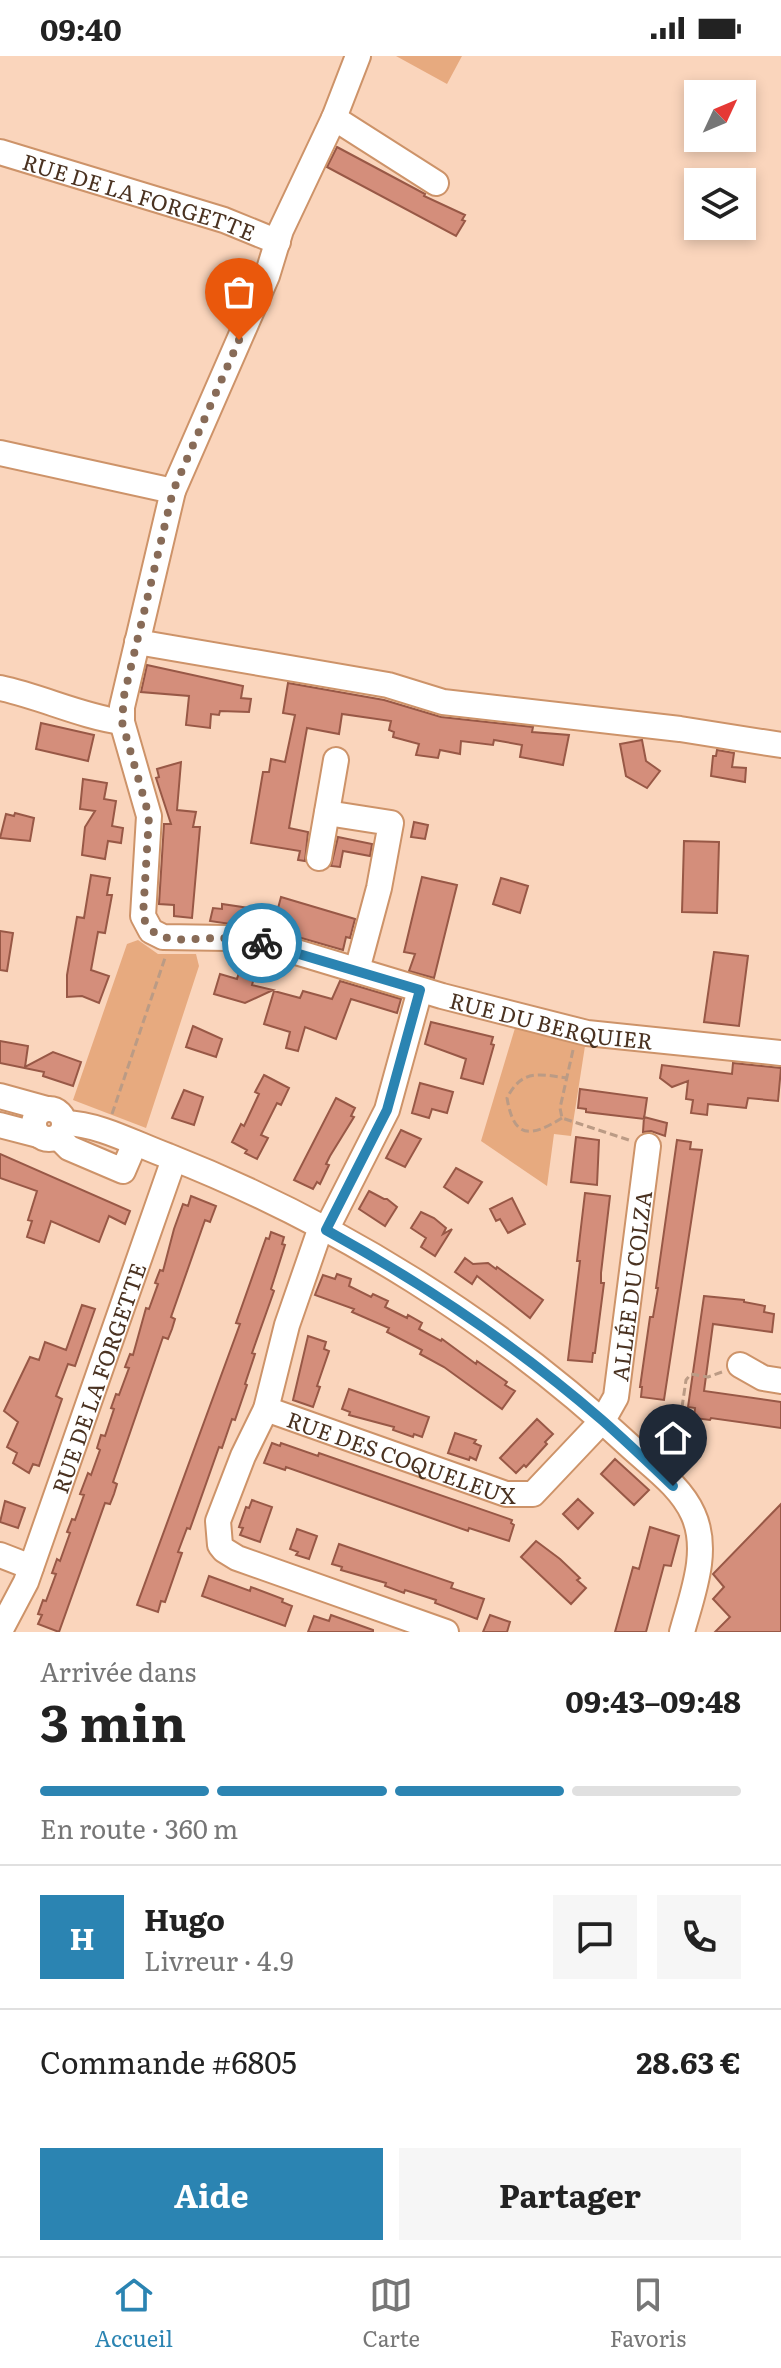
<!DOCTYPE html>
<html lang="fr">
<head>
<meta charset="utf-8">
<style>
	body { margin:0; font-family:Literata,serif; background:#f6f6f6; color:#222; height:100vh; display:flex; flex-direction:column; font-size:30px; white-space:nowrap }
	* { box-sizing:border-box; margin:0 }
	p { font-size:26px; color:#767676 }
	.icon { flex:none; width:44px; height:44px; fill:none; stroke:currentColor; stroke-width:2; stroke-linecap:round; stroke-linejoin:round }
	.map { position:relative; height:1576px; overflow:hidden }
	.panel { display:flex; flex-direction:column; background:#fff; flex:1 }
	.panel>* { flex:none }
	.needle { width:52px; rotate:46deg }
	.fabs { position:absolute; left:684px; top:24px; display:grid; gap:16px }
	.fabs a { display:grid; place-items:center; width:72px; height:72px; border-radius:0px; background:#fff; box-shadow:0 4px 12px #0003; font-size:40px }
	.pin { position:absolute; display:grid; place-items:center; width:68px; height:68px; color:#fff; margin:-82px -34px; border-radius:50% 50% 50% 0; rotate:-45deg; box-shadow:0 0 8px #0007 }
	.pin .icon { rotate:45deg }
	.courier { position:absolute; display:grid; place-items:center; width:80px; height:80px; margin:-40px; border:6px solid #2b84b2; border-radius:50%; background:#fff; color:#222; box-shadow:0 2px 10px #0007 }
	.summary em { font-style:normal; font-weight:700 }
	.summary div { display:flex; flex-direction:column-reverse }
	.summary { display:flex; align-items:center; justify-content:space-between; height:136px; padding:0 40px }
	h1 { font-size:52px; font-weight:700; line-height:60px }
	.bar { display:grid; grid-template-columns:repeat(4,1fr); gap:12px 8px; align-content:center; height:96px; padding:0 40px }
	.bar i { height:10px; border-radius:6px; background:#e0e0e0 }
	.bar .on { background:#2b84b2 }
	.bar p { grid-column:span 4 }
	.line { display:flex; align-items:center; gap:20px; padding:0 40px; border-top:2px solid #e0e0e0 }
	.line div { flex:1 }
	.round { display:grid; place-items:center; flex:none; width:84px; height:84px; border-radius:0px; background:#f6f6f6 }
	.primary-button { display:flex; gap:16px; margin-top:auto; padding:16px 40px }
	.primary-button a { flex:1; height:92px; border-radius:0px; background:#2b84b2; color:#fff; font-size:32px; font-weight:700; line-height:92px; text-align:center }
	.primary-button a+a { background:#f6f6f6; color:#222 }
	.status { display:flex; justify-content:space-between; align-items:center; height:56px; padding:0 40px; background:#fff; direction:ltr }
	.status svg { height:22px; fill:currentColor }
	.tab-bar { display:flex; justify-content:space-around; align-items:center; height:112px; border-top:2px solid #e0e0e0; background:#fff; font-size:22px; color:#767676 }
	.tab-bar a { display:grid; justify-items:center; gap:4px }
	.tab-bar .on { color:#2b84b2 }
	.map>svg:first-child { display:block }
	.green { fill:#e7aa7f }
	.building { fill:#d48e7b; stroke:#985846; stroke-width:2 }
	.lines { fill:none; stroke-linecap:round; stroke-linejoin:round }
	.minor-casing { stroke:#cd9369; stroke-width:28 }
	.path { stroke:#bb9b85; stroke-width:3; stroke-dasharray:8 4; stroke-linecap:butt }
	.minor { stroke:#fff; stroke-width:24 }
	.done { stroke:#886b57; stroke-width:8; stroke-dasharray:0 14.4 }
	.route { stroke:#2b84b2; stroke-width:10 }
	.labels { text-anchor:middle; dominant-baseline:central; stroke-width:6; stroke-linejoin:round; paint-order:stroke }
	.street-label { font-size:22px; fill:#4a3221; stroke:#fefefe }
</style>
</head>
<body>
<div class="status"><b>09:40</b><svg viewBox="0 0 49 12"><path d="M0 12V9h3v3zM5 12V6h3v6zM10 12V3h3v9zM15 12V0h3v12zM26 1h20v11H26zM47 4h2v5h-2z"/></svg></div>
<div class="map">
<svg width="781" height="1576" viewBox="0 0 781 1576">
	<rect width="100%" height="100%" fill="#fad5bc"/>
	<path class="green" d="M396,0H462L447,28Z
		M138,884L158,898H196L199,910L146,1072L73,1044L127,888Z
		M515,972L585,990L571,1080L554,1078L547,1130L481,1085Z"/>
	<path class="building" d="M337,91L425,138L424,140L465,159L462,164L465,165L456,180L327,111Z
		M147,609L243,630L241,642L251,643L249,656L220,655L219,659L211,658L210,672L186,669L189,640L141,636Z
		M288,627L384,644L441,661L533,671L532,676L569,679L563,709L520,701L522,689L494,684L493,689L461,685L460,698L440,694L438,702L416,699L419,688L393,681L394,676L389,674L391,665L342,658L339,678L307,672L289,772L308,776L305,805L298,804L300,795L251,787L263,716H269L271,703L285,706L295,659L283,657Z
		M41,667L94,679L88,705L36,693Z
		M642,684L646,705L660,715L647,732L626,720L620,688Z
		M717,694L734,697L732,711L746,712L745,726L711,720L713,700H716Z
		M181,706L177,754L196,756L193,771H200L192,862L174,860V849L159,848L164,768H171L156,722L159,721L157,713Z
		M83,723L107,727L104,743L116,745L112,770L123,772L121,787L108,785L105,803L82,799L85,771L95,755L80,753Z
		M15,757L34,762L30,785L0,782L6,758L14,760Z
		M414,766L428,769L425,783L411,781Z
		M338,781L372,788L370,800L343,795L340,811L331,810Z
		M684,785L719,786L717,857L682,856Z
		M91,819L110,822L107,839H112L105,877L98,876L91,914L109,920L99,947L82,940L67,941V919L77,861L84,862Z
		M422,821L457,829L434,922L409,915L415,898L404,896Z
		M501,822L528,830L520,857L493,848Z
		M281,841L355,863L350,882L346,881L343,894L277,875L210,865L213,852L222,853V848L277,856Z
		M0,875L13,877L7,915L0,914Z
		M714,896L748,900L739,970L704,966Z
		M243,903L258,908L252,929L273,934L245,947L214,938L220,918L237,923Z
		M340,925L401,943L397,957L351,943L336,983L305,971L298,995L286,992L290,976L264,968L274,935L300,942L303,935L332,943Z
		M431,966L493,981L491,988L494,989L483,1028L461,1022L466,1003L425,988Z
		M193,970L222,983L216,1001L186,991Z
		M0,985L28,990L25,1011L53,996L81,1006L73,1030L43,1020L44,1016L0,1007Z
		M733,1007L781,1012L778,1045L748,1042L746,1052L708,1048L707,1059L691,1057L693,1044L686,1043L688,1025L672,1031L660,1022L662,1009L732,1018Z
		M264,1019L289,1032L281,1049L277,1047L261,1079L268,1082L257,1103L245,1097L247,1094L232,1086L241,1068L244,1070L259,1038L255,1036Z
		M420,1027L453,1036L447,1057L432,1053L429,1062L412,1057Z
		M580,1033L647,1042L644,1063L586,1056V1053L578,1052Z
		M184,1034L203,1041L194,1069L172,1062Z
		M336,1042L355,1052L351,1060L354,1061L330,1100L326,1108L329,1109L320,1128L317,1126L313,1133L294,1124Z
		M644,1061L667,1067L665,1080L651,1075L643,1076Z
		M401,1074L421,1083L405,1111L386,1102Z
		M576,1081L599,1084L597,1129L571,1126Z
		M677,1084L691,1086L690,1093L702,1094L664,1344L641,1341L642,1331H640L650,1261H653L658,1232H656Z
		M0,1098L130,1155L125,1168L109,1160L99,1186L51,1165L44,1187L27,1181L32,1165L28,1164L37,1135L0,1122Z
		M456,1112L482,1126L468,1147L444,1131Z
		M369,1135L384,1143H387L397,1151L385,1170L359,1153Z
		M585,1137L610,1140L601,1217V1227H604L595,1297H593L592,1306L568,1304L580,1205H577Z
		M191,1140L216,1150L210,1166L205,1164L171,1261L175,1263L172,1273L168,1283L163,1281L113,1426L117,1428L114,1438L110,1448L105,1447L59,1576L38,1568L42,1559L38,1558L43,1544L46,1545L56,1518L52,1517L57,1503L60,1505L70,1477L67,1476L72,1463L75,1464L84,1439L80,1438L88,1417L91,1419L100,1394L97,1392L101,1379L105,1380L114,1353L111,1352L116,1338L119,1339L129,1312L125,1311L130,1298L133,1299L146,1252L149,1253L158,1228L155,1227L160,1214L163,1215L174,1173L183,1148L188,1150Z
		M512,1142L525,1168L508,1177L500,1163L496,1165L490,1153Z
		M421,1156L434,1162L446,1172L443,1178L452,1173L435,1200L421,1191L426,1182L411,1172Z
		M271,1176L284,1181L282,1188L285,1189L271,1233L274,1235L252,1297L255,1298L245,1328L247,1329L235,1364L232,1363L222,1392L219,1391L190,1473L187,1472L178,1496L182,1497L165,1546L161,1545L158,1556L137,1549L240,1268L236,1267L266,1182L269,1183Z
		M465,1202L473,1208L488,1207L496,1213L497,1211L543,1244L530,1262L477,1220L472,1228L455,1216Z
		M337,1218L351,1223L349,1230L371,1241L373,1238L388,1245L385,1251L407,1262L408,1259L422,1267L419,1273L441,1285L442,1283L476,1308L477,1305L507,1326L505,1329L515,1335L502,1353L444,1311L420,1298L422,1294L387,1276L389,1272L352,1256L354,1253L315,1239L323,1219L335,1223Z
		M704,1240L744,1244V1246L765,1250L764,1256L774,1258L772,1276L713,1268L704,1335L781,1346V1372L711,1362L710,1364L694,1362L695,1352L688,1351Z
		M82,1249L95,1253L75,1310L68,1308L56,1340L62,1343L39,1410L33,1408L29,1417L13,1407L17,1397L7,1391L18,1366L4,1355L30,1301L39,1304L45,1286L66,1294Z
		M308,1280L326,1286L324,1293L329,1295L317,1330L320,1331L313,1351L293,1344Z
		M349,1333L429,1361L422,1381L414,1378L413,1381L393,1374L394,1371L349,1359L350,1356L342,1353Z
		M537,1363L553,1378L545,1386L547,1388L526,1411L524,1409L516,1417L500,1402Z
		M455,1377L476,1384L474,1387L481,1390L476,1404L470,1401L469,1404L448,1397Z
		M272,1387L280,1390L281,1387L318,1400L319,1397L512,1464L511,1467L514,1469L509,1485L469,1472L468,1475L286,1411L285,1414L264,1407Z
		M615,1403L649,1434L634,1449L601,1418Z
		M578,1443L593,1457L578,1473L563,1458Z
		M252,1444L272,1451L260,1486L240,1479L243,1472L239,1471L246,1451L249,1452Z
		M5,1445L25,1452L18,1472L0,1466Z
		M781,1448V1576H715L730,1561L713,1543L724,1531L713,1518Z
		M650,1471L679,1480L671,1510L664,1509L646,1576H615L633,1511L639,1513Z
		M297,1473L317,1480L309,1503L296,1499L298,1496L290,1493Z
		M536,1485L560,1503L580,1522L577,1524L586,1532L571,1548L521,1501Z
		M339,1488L453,1527L451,1532L484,1543L477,1563L435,1547L436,1544L405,1534L404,1537L385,1530L386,1527L341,1514L342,1511L332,1508Z
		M209,1520L250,1535L251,1531L283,1543L282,1546L292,1550L285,1570L202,1540Z
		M331,1559L373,1574V1576H308L314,1560L329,1565Z
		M490,1559L510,1566L507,1576H483Z"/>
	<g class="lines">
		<g class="minor-casing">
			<g id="minor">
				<path id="s1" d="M358,0L334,62L281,174L267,220L173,435L122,651V666L149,760L143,860L151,875L163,881L228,882L273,889L442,940L587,977L781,997"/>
				<path d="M334,62L436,127"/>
				<path id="s2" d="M0,96L224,164L278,186"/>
				<path d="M0,397L173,435"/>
				<path d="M137,586L388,629L443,646L680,673L781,689"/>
				<path d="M0,632C42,641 80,660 122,666"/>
				<path d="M327,757L391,767L379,832L357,914"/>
				<path d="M319,802L336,704"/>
				<path d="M0,1040L47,1053"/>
				<circle cx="49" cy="1068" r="15"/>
				<path d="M65,1067C100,1068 135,1088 168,1100C338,1167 498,1267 632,1392C654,1412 681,1431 693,1458C710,1495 692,1539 682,1576"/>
				<path d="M0,1069L38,1079"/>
				<path d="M58,1081L69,1092L123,1115L135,1087"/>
				<path d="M321,1171L287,1269L266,1353L243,1400L218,1465L220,1489L224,1494L237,1502L446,1576"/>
				<path d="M326,1174L387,1054L420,934"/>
				<path d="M740,1309L763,1322L781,1325"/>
				<path id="s3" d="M266,1353L506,1438H533L603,1364L616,1341L648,1090"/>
				<path d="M0,1499L31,1511"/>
				<path id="s4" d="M0,1575L26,1526L174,1103"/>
			</g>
		</g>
		<path class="path" d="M573,994L560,1052L562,1062L629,1084
			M112,1058L165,902
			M562,1062C531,1081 514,1084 507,1042C522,1013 538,1018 567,1022
			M672,1398L676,1392L686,1324L691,1318L708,1321L722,1316"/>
		<use href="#minor" class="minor"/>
	</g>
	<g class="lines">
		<path class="done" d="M239,284L173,435L124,640L122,666L149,760L143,860C153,892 191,882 217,882C232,882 247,884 262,887"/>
		<path class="route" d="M262,887L420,934L387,1054L326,1174C424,1228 518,1291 602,1364C626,1385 650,1408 673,1430"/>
	</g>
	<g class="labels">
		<g class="street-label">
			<text stroke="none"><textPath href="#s2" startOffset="146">RUE DE LA FORGETTE</textPath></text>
			<text stroke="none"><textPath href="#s1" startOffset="1338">RUE DU BERQUIER</textPath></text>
			<text stroke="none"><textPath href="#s3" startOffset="522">ALLÉE DU COLZA</textPath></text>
			<text stroke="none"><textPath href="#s4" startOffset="272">RUE DE LA FORGETTE</textPath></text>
			<text stroke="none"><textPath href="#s3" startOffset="144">RUE DES COQUELEUX</textPath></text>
		</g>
	</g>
</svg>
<div class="fabs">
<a><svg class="needle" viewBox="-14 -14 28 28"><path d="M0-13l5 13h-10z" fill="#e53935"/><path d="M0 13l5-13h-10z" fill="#767676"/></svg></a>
<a><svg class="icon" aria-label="layers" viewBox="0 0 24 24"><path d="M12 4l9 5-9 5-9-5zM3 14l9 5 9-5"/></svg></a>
</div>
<div class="pin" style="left:239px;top:284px;background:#ea580c"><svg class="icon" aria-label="bag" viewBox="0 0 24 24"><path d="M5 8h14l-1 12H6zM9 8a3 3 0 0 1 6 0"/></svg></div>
<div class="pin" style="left:673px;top:1430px;background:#1f2937"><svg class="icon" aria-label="home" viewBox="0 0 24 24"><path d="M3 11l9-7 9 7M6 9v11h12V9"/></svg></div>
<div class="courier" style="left:262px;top:887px"><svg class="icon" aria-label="bike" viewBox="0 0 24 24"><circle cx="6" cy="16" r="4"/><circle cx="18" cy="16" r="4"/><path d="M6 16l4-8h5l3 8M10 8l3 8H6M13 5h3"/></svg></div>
</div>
<section class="panel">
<div class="summary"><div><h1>3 min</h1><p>Arrivée dans</p></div><em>09:43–09:48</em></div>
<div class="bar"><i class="on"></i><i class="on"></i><i class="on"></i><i></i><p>En route · 360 m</p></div>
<div class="line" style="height:144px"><b class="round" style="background:#2b84b2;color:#fff">H</b><div><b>Hugo</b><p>Livreur · 4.9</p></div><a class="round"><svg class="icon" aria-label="chat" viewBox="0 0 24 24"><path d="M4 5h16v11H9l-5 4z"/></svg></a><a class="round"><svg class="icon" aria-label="phone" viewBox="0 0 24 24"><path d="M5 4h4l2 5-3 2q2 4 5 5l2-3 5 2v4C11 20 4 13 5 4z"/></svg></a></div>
<div class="line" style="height:104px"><div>Commande #6805</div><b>28.63 €</b></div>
<div class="primary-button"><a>Aide</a><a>Partager</a></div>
</section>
<nav class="tab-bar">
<a class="on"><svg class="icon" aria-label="home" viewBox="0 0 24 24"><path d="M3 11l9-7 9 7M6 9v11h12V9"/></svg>Accueil</a>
<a><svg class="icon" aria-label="map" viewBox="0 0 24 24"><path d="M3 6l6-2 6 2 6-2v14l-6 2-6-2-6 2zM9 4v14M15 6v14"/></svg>Carte</a>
<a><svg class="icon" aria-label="saved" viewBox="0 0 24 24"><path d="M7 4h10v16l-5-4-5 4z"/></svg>Favoris</a>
</nav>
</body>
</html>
